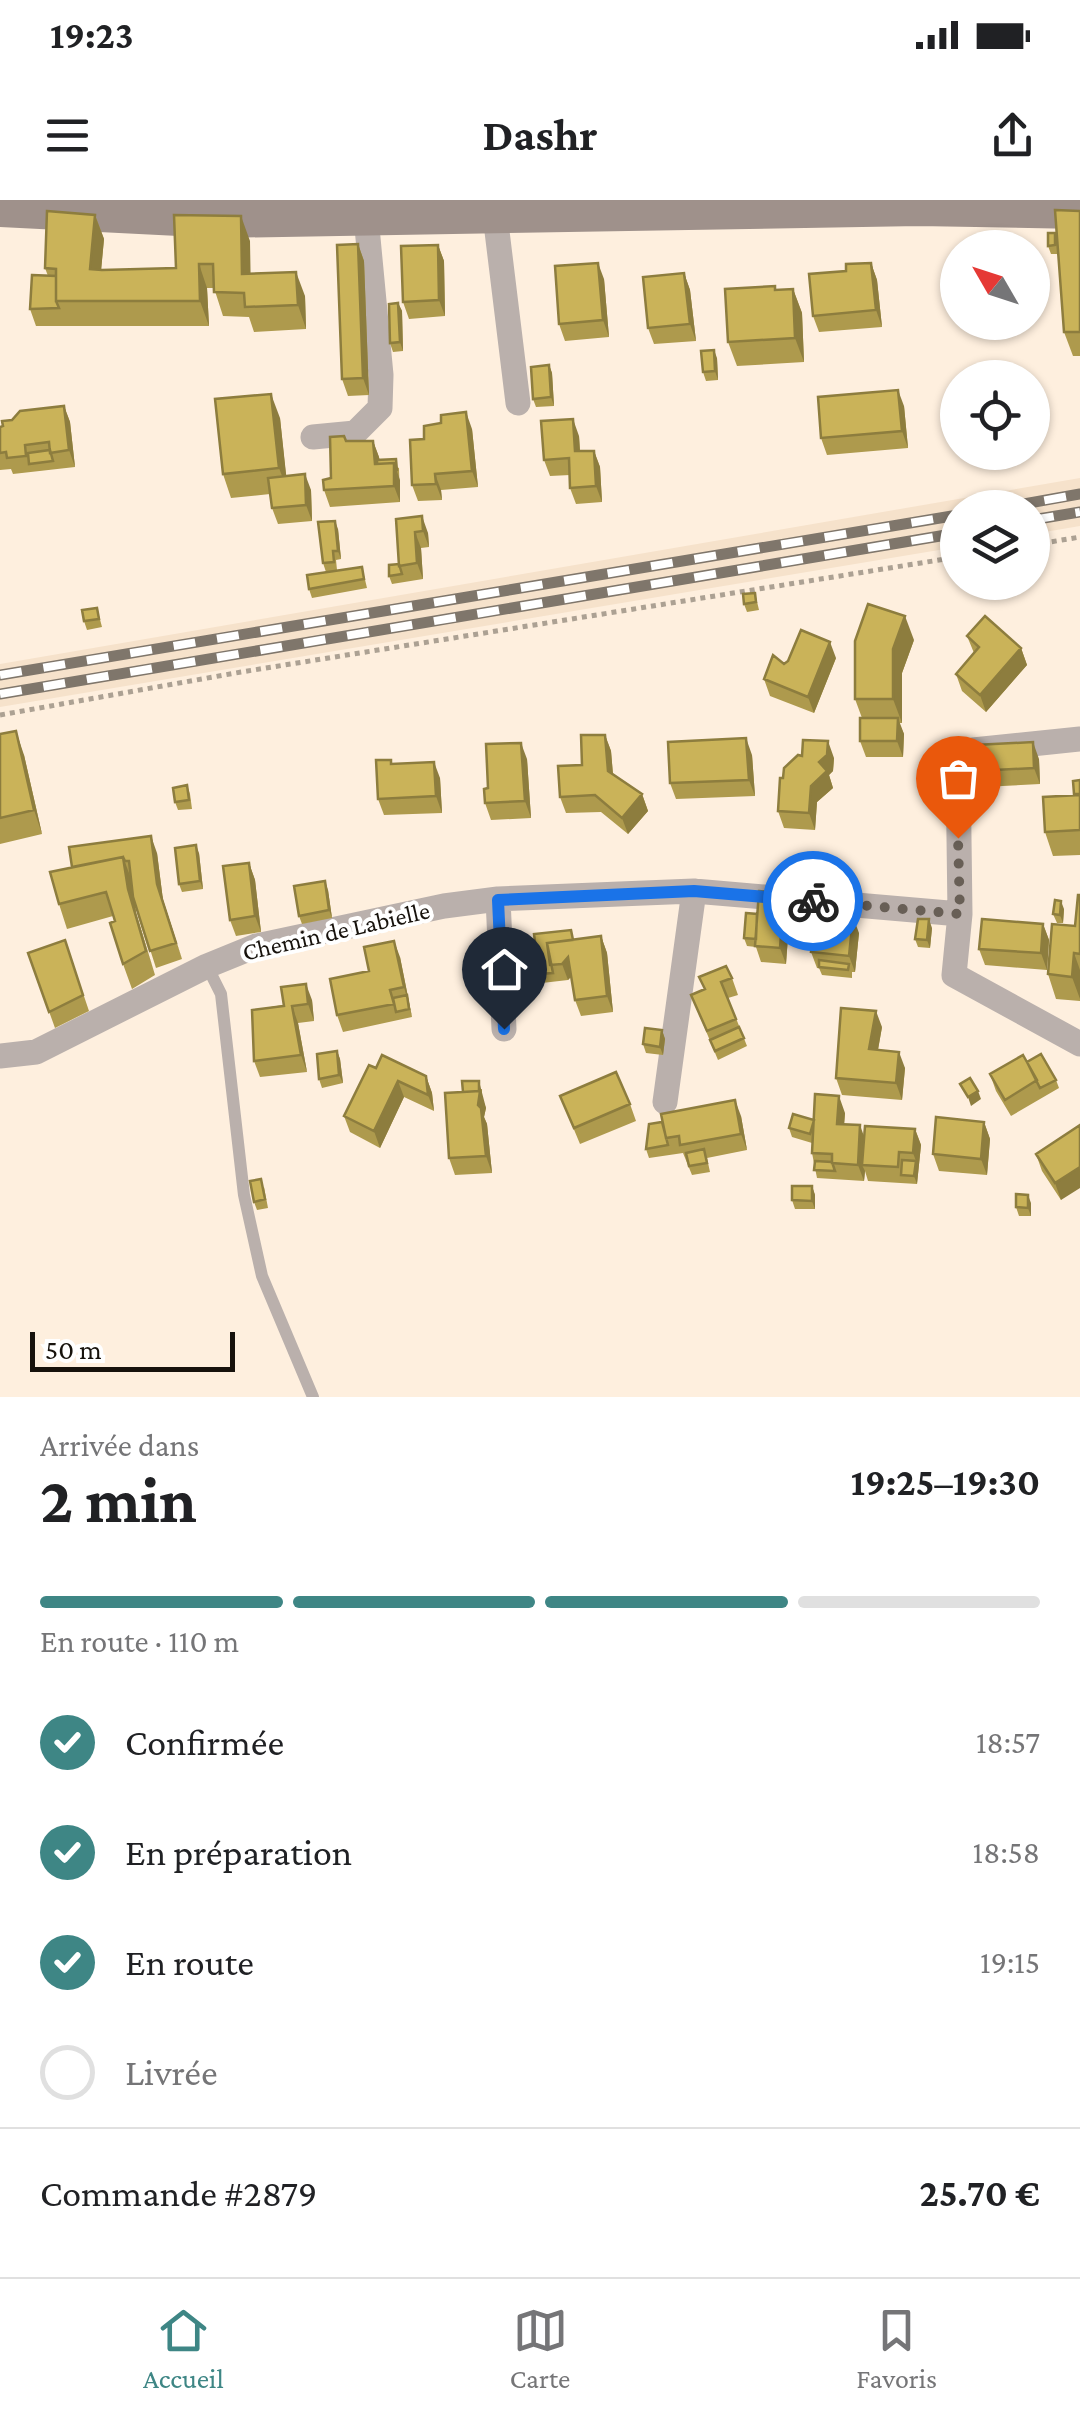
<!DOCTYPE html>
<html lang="fr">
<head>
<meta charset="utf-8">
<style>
	body { margin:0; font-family:"Crimson Pro",serif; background:#f6f6f6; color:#202124; height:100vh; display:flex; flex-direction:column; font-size:38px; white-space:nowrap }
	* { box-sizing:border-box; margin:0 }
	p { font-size:32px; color:#757577 }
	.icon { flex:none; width:55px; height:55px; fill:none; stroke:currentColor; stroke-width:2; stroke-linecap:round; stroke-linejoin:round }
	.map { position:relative; height:1197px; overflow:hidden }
	.drawer { display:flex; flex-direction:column; background:#fff; flex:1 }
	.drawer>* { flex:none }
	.needle { width:65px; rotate:309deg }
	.controls { position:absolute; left:940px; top:30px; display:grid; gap:20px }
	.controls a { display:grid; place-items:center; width:110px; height:110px; border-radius:50%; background:#fff; box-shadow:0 2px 8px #0004; font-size:50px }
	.scale { position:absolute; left:30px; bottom:25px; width:205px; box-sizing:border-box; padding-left:10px; border:5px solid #17120c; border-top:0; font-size:28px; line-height:35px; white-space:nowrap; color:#17120c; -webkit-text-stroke:8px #fff; paint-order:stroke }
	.pin { position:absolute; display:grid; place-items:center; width:85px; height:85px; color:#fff; margin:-102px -42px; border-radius:50% 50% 50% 0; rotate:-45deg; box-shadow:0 0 10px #0007 }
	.pin .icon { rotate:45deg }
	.courier { position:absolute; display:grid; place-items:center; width:100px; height:100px; margin:-50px; border:8px solid #1a73e8; border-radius:50%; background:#fff; color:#222; box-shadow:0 2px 12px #0007 }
	.overview em { font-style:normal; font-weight:700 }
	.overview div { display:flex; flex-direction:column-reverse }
	.overview { display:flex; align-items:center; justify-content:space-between; height:170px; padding:0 40px }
	h1 { font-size:65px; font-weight:700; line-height:75px }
	.bar { display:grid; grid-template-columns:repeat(4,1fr); gap:15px 10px; align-content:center; height:120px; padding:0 40px }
	.bar i { height:12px; border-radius:8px; background:#e0e0e0 }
	.bar .current { background:#3e8685 }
	.bar p { grid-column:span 4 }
	.line { display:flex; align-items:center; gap:25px; padding:0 40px; border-top:2px solid #e0e0e0 }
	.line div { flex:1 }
	ol { padding:0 40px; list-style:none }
	li { display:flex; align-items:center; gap:30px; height:110px }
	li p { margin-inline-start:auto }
	li .icon { padding:10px; border-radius:50%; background:#3e8685; color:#fff; stroke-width:4 }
	li:last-child { color:#757577 }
	li i { width:55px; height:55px; border:5px solid #e0e0e0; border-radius:50% }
	.status { display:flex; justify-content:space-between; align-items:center; height:70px; padding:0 50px; background:#fff; direction:ltr }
	.status svg { height:28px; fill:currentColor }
	header { display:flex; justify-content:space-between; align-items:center; height:130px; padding:0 40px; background:#fff; font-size:45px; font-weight:700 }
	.tab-bar { display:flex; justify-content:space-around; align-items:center; height:140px; border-top:2px solid #e0e0e0; background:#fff; font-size:28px; color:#757577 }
	.tab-bar a { display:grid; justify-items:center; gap:5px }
	.tab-bar .current { color:#3e8685 }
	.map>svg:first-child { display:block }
	.built { fill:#f6e2cb }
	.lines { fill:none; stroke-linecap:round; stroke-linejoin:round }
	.path { stroke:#aca193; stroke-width:5; stroke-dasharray:5 5; stroke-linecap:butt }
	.lane { stroke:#bab0ac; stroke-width:12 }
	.street { stroke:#bab0ac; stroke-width:25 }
	.secondary { stroke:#9f918b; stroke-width:38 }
	.rail-casing { stroke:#7f766b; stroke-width:11 }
	.rail { stroke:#fff; stroke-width:8; stroke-dasharray:22; stroke-linecap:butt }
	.wall { fill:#ae9a4d }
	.shaded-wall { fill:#8d7d3e }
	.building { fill:#cab359; stroke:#8d7d3e; stroke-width:2.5 }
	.done { stroke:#685f56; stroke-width:10; stroke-dasharray:0 18 }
	.route { stroke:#1a73e8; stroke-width:12 }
	.labels { text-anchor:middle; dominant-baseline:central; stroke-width:8; stroke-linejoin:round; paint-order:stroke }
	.street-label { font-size:25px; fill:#17120c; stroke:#fff }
</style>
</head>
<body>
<div class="status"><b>19:23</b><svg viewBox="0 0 49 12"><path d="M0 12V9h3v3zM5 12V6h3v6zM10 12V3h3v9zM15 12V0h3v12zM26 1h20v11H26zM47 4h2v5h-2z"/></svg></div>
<header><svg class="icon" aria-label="menu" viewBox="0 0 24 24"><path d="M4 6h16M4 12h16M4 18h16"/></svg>Dashr<svg class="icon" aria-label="share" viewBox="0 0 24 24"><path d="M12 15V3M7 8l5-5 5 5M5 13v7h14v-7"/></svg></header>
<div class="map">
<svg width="1080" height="1197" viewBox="0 0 1080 1197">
	<rect width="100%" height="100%" fill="#feefde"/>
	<path class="built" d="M1080,278V326L1033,334L1032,308H958L957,347L0,507V464Z"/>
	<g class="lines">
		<path class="path" d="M1032,345L1080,337
			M0,515L241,472L958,357"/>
		<path class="lane" d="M207,766L221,794L244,995L262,1076L313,1197"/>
		<path class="street" d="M495,15L518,203
			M313,237L355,233L380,208L381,175L366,17
			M498,699L504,829
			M960,714L958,562L973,550L1080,539
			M0,856L36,852L207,766L256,746L444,706L498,699L694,691L960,714L954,775L1080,844
			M665,902L694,691"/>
		<path class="secondary" d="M0,8L219,19L919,7L1080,10"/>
		<g class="rail-casing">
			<path id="rail" d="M1001,308L1080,294
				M1032,320L1080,312
				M0,475L958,315
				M0,494L958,333"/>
		</g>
		<use href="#rail" class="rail"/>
	</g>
	<path class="wall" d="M1080,11V156H1073L1064,132L1058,54H1051L1048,46L1055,33L1057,39Z
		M95,15L104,39L101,70L176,68L250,41V74L305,96L306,129L254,132L249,117L223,116L214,88H207L209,126H36L30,109L48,76L45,68Z
		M358,44L364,61L369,195L348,196L342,179Z
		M438,45L444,61L445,116L409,119L403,102Z
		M871,63L877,80L882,127L819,132L813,116L846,71Z
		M958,65V99L952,93L946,77Z
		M684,73L690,90L696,141L654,144L648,128Z
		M604,79L609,137L565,141L559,124Z
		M776,89H793L802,113L804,162L737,166L728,142Z
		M398,103L402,111L403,151L393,152L390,143Z
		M717,158L718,180L706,181L703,172Z
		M549,165L552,173L554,206L536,207L533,199Z
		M64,206L70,222L75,267L13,274L11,269L0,270V227L3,226L12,220Z
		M904,206L908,248L827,255L821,238Z
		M280,218L286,276L311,290L312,321L278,324L272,308L270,294L231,298L223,274Z
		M472,229L478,287L441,290L442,300L418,301L412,285L424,239Z
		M579,236L580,251H594L600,267L602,302L576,304L570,288V275L550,276L544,260Z
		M346,241H373L380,260L399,268L400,302L330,307L324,290L331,278Z
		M396,319L428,333L429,347L421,348L423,379L392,384L389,376L399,364Z
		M338,329L341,359L336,360L337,370L326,372L323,363Z
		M362,367L367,388L312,398L309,389Z
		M755,393L759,410L747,412L744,404Z
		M97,408L102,427L87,430L84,421Z
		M967,436L1021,448L1027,465L986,512L962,491L956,474L974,453Z
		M914,440L902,473V523H899L904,534L903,557H866L860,541L862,518L855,499Z
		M836,458L814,513L770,496L764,479L784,464Z
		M0,534L24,555L42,634L0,644Z
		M605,535L611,551L613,574L642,594L648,611L628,634L601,612L566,613L560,597Z
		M752,555L755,596L676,599L670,583Z
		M834,558L833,571L829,575L833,588L817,602L815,630L784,628L778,611L783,578Z
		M527,559L531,618L491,620L485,603L488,588Z
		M1039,559L1040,584L982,587L976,571Z
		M393,564L440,578L442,613L384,615L378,599Z
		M1080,580V655L1053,656L1045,632L1074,595Z
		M187,585L190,594L192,609L178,610L175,602Z
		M157,653L163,700L182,759L156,768L135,702L136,713L155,775L132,789L123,764L113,716L67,729L59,704L50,672Z
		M199,653L203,689L182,692L179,684Z
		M249,663L255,680L261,732L236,736L230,720Z
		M328,690L332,718L302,724L299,716Z
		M1080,695V801L1056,799L1048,774L1075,726Z
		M790,709L786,764L761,762L756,747L747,746L744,738L757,714Z
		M1064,709L1063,723H1057L1053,714Z
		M1043,724L1049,740L1047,770L985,765L979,749Z
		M932,728L930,748L918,747L915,739Z
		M859,733L855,772H852V778L822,775L819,768H817L811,752Z
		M601,736L607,753L613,812L581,816L575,800L571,777L568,780L542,783L539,774L575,739Z
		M65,740L89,811L55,828L28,753Z
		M400,757L412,817L343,832L337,815L369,771Z
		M732,778L738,795L728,798L747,846L718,860L691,795Z
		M312,800L314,821L298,823L307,872L260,877L254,861L252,810Z
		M882,827L878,850L905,868L902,900L842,895L836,878Z
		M662,830L665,839L663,855L646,853L643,844Z
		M337,851L340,859L343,883L322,888L319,879Z
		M1027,862L1056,880L1059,888L1011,916L996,891L990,874Z
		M376,868L426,876L432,893L434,911L404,897L380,948L350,932L344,916Z
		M482,889V898L486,908L484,917L487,924L492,973L455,975L449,958L463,892Z
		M560,896L630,904L636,921L580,944Z
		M845,913L844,924L864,936L915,929L921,945L917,984L868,981L865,971L864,981L817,978L812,953V943L792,937L789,928L813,920Z
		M741,916L747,950L707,958L710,972L692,975L683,953L649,958L646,949L649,924Z
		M984,922L990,939L987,975L939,971L933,954Z
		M1080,925L1061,1000L1042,971L1036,954Z
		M812,986L815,995V1009H795L792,1000Z
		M264,987L268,1008L257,1010L254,1002Z
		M1031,1003V1016H1019L1016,1007Z"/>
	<path class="shaded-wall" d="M95,15L104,39L99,93L90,69Z
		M241,16L250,41L251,98L242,74Z
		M358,44L364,61L369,195L363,178Z
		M438,45L444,61L445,116L439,100Z
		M598,63L604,79L609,137L603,120Z
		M871,63L877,80L882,127L876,110Z
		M199,64L207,88L209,126L200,101Z
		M296,72L305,96L306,129L298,105Z
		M684,73L690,90L696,141L690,124Z
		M793,89L802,113L804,162L795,138Z
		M398,103L402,111L403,151L400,142Z
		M714,150L717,158L718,180L715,171Z
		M549,165L552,173L554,206L551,197Z
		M898,190L904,206L908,248L902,231Z
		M271,194L280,218L288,292L279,268Z
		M64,206L70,222L75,267L69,250Z
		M466,212L472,229L478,287L472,271Z
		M573,219L579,236L581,268L575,251Z
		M373,241L379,257L380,272L375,264Z
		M594,251L600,267L602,302L596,286Z
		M394,263L400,280V302L394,286Z
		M305,274L311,290L312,321L306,305Z
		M435,274L441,290L442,300L436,284Z
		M422,316L428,333L429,347L423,331Z
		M335,321L338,329L341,359L338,351Z
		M415,332L421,348L423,379L417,363Z
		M905,416L914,440L902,473V523L893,499V449Z
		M830,442L836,458L814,513L808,497Z
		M1021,448L1027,465L986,512L980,495Z
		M898,518L904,534L903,557L897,541Z
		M16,531L24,555L42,634L34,610Z
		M605,535L611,551L614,587L608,571Z
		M746,538L752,555L755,596L749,580Z
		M828,541L834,558L833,571L829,575L833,588L817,602L815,630L809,613L811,586Z
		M1033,542L1039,559L1040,584L1034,568Z
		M521,543L527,559L531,618L525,601Z
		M434,562L440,578L442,613L436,596Z
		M642,594L648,611L628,634L622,618Z
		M151,636L157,653L163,700L182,759L157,684Z
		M196,645L199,653L203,689L200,681Z
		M123,657L132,681L136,713L155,775L128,689Z
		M249,663L255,680L261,732L255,716Z
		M325,681L328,690L332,718L329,710Z
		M784,693L790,709L786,764L780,748Z
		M1061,701L1064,709L1063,723L1060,715Z
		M853,717L859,733L855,772L849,756Z
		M929,719L932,728L930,748L927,740Z
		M1043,724L1049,740L1047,770L1041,753Z
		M601,736L607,753L613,812L607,796Z
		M394,741L400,757L412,817L404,787Z
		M1074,753L1080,770V799L1072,777Z
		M568,757L574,773L568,780L562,764Z
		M306,784L312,800L314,821L308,804Z
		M292,806L298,823L307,872L301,855Z
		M876,811L882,827L875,866L869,849Z
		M662,830L665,839L663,855L660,847Z
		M337,851L340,859L343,883L339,875Z
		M899,852L905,868L902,900L896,883Z
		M426,876L432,893L434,911L428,895Z
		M398,881L404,897L380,948L374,931Z
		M479,881L486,908L484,917L487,924L492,973L486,956L478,905Z
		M978,891L981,899L971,906L968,897Z
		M839,896L845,913L843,940L837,924Z
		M735,900L741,916L747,950L741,934Z
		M984,922L990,939L987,975L981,959Z
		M860,925L866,942L862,965L865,971L864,981L858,965Z
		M915,929L921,945L917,984L914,976L916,961L913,953Z
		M1080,967V988L1061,1000L1055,983Z
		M812,986L815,995V1009L812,1001Z
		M1028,995L1031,1003V1016L1028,1008Z"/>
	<path class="building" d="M1055,10L1080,11V132H1064Z
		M47,11L95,15L90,69L102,70L176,68L174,15L241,16L242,74L296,72L298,105L245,107L244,93L214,92L213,64H199L200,101H56V69L45,68Z
		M1048,33H1055V45L1048,46Z
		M358,44L363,178L342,179L337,45Z
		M438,45L439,100L403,102L401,46Z
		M598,63L603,120L559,124L555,66Z
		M871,63L876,110L813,116L809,74L846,71V64Z
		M958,65V89L946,77Z
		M684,73L690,124L648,128L643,77Z
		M32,75L56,76V101L59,108L30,109Z
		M775,86V90L793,89L795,138L728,142L725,89Z
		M398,103L400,142L390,143L389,104Z
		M714,150L715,171L703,172L701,151Z
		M549,165L551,197L533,199L531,167Z
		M1009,166V178H973L974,169Z
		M898,190L902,231L821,238L818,197Z
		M271,194L279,268L223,274L215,199Z
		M64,206L69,250L50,253L49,242L25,245L26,256L7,258L6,252L0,253V227L3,226L2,221L12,220L20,211Z
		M466,212L472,271L435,274L436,284L412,285L410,240L424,239V226L441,223V215Z
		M573,219L575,251H594L596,286L570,288L569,258L544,260L541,221Z
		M344,236L346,241H373L375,264L394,263V286L324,290L323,280L331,278L330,237Z
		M50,250L53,261L29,264L28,253Z
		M396,259L397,271L394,263L377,264V260Z
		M305,274L306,305L272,308L268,278Z
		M422,316L423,331L415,332L417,363L399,366L396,319Z
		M335,321L338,351H333L334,362L323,363L318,322Z
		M399,364L402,374L389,376V365Z
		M362,367L364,379L309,389L307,375Z
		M755,393L756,402L744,404L743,394Z
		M868,404L905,416L893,449V499H855V441Z
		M97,408L99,419L84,421L82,410Z
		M985,416L1021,448L980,495L956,474L979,447L967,436Z
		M801,430L830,442L808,497L764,479L773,455L784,464L788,461Z
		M860,518H898L897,541H860Z
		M16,531L34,610L0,618V534Z
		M581,535H605L608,571L642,594L622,618L595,595L560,597L558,566L582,565Z
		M746,538L749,580L670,583L668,542Z
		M803,540L828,541L827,555L819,562L827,571L811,586L809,613L778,611L780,578H783L784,568L798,555L802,556Z
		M1033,542L1034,568L976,571L975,545Z
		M521,543L525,601L485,603L484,589L488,588L486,544Z
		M376,560H391V564L434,562L436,596L378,599Z
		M1080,580V594H1074L1073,581Z
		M187,585L189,600L175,602L173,588Z
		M1080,595V630L1045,632L1043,597Z
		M151,636L157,684L176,743L150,751L133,697L129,661H125L123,657L72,667L69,647Z
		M196,645L200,681L179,684L175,648Z
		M123,657L128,689L146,751L123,764L110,723L115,721L106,692L59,704L50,672Z
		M249,663L255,716L230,720L223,666Z
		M325,681L329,710L299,716L294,686Z
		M759,691L784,693L780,748L755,746Z
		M1078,695H1080V754L1074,753L1072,777L1048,774L1052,724L1075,726Z
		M1055,700L1061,701L1060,715L1053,714Z
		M746,713L757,714L756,739L744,738Z
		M815,713L853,717L849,756L811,752Z
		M918,719H929L927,740L915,739Z
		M982,719L1043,724L1041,753L979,749Z
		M571,730L573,740L547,743L553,773L539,774L534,734Z
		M601,736L607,796L575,800L568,757L562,764L550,765L547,743Z
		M65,740L83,795L49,812L28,753Z
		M394,741L404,787L390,790L394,804L337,815L330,779L369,771L364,747Z
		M819,760L849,764L848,770L819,767Z
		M726,766L732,778L721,782L736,819L707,831L691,795L705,789L699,777Z
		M306,784L308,804L292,806L301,855L254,861L252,810L284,806L281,787Z
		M407,795L409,809L396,812L393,798Z
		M841,808L876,811L869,849L899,852L896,883L836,878Z
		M739,827L744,838L715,851L710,840Z
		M645,828L662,830L660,847L643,844Z
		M337,851L339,875L319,879L317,854Z
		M1041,854L1056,880L1040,888L1027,862Z
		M382,855L426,876L428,895L398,881L374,931L344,916L369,865L376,868Z
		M1023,855L1037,880L1005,900L990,874Z
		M616,872L630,904L574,928L560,896Z
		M970,878L978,891L968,897L960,884Z
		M462,881H479V891L463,892Z
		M480,891L478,905L481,908L486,956L449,958L445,893Z
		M815,894L839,896L837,924L860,925L858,965L832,963V954L812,953Z
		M735,900L741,934L680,945L679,936L666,938L661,914Z
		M793,914L814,920L810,934L789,928Z
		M936,917L984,922L981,959L933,954Z
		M662,922L668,945L646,949L649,924Z
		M1080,925V967L1055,983L1036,954Z
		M865,926L915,929L913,953L899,952L898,967L862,965Z
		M704,949L707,963L689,966L686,953Z
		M902,960L916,961L914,976L901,975Z
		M815,961L832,962L835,971L814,970Z
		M261,979L265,999L254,1002L250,981Z
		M792,986H812V1001L792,1000Z
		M1016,994L1028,995V1008L1016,1007Z"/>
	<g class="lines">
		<path class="done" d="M813,701L960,714L958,638"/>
		<path class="route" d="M504,829L498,700L694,691L813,701"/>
	</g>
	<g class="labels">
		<g class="street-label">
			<text transform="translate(336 731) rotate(-13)">Chemin de Labielle</text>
		</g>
	</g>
</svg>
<div class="controls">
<a><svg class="needle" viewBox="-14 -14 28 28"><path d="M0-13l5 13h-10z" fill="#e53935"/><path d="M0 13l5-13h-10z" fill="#757577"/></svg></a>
<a><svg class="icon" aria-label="locate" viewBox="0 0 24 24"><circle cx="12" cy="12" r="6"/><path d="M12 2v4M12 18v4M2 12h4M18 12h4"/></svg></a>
<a><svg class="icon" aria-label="layers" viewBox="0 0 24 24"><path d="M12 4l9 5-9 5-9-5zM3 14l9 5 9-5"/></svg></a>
</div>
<div class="scale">50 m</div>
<div class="pin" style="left:958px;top:638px;background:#ea580c"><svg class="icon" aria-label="bag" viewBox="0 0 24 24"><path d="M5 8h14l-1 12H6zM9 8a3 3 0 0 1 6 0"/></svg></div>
<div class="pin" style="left:504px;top:829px;background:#1f2937"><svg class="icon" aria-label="home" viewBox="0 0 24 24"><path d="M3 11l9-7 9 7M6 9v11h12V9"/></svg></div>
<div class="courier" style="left:813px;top:701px"><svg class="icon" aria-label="bike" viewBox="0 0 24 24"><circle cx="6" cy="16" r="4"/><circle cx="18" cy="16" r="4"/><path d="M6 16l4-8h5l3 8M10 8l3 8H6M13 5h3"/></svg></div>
</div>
<section class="drawer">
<div class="overview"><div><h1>2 min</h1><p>Arrivée dans</p></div><em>19:25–19:30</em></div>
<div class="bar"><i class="current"></i><i class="current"></i><i class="current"></i><i></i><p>En route · 110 m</p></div>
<ol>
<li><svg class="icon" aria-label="check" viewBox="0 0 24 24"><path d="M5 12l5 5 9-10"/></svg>Confirmée<p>18:57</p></li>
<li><svg class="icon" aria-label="check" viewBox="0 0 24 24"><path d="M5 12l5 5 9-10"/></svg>En préparation<p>18:58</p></li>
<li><svg class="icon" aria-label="check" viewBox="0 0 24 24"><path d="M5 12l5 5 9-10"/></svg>En route<p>19:15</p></li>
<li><i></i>Livrée</li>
</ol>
<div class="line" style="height:130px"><div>Commande #2879</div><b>25.70 €</b></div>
</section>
<nav class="tab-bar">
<a class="current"><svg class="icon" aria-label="home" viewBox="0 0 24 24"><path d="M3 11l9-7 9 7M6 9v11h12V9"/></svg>Accueil</a>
<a><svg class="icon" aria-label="map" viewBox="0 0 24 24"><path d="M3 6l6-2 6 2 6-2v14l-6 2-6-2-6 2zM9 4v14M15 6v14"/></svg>Carte</a>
<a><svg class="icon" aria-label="saved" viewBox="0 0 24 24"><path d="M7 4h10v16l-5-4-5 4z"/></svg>Favoris</a>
</nav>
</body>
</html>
